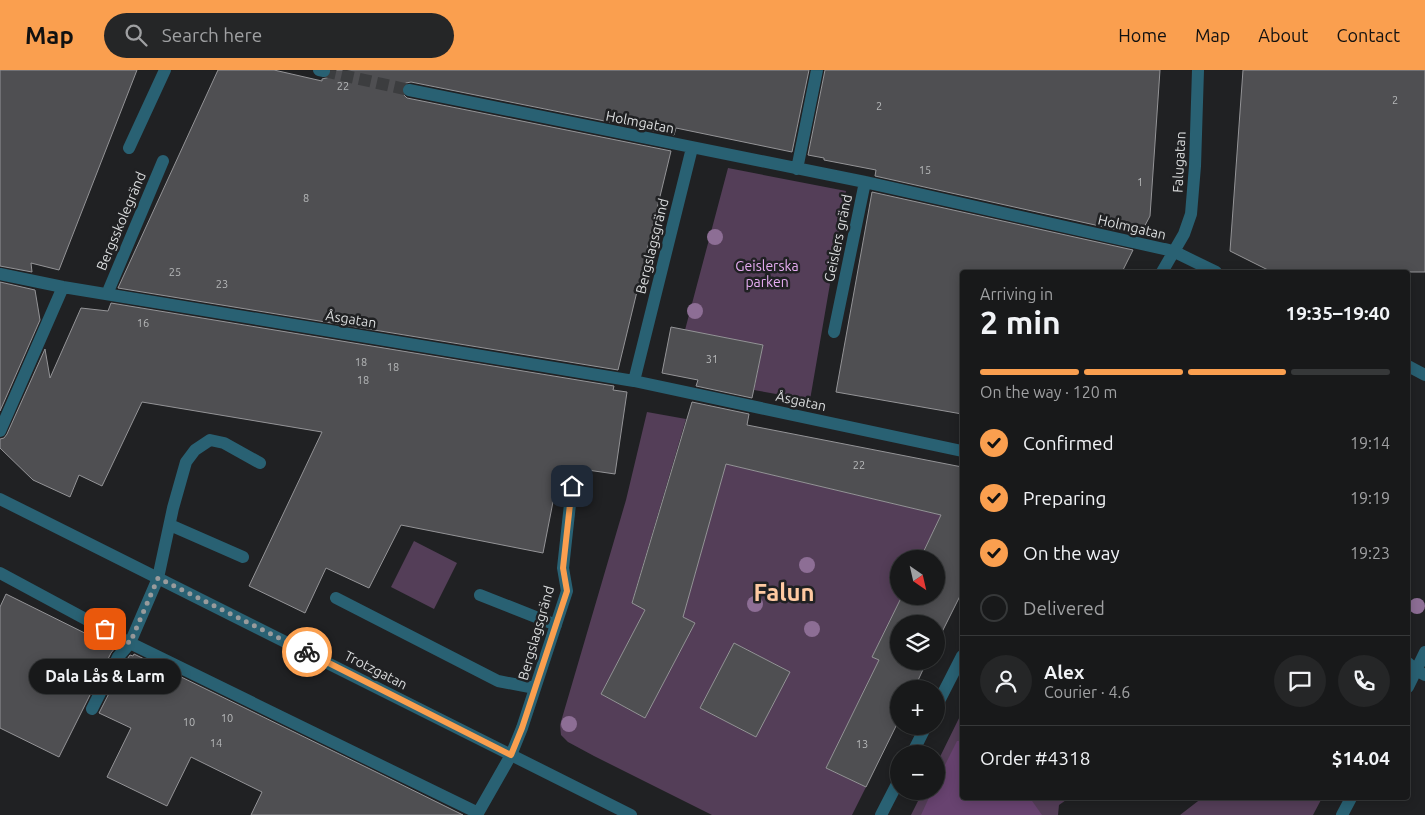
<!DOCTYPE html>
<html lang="en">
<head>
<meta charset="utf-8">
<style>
	body { margin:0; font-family:Ubuntu,sans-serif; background:#252627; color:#f1f3f6; height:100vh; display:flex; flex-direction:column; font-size:19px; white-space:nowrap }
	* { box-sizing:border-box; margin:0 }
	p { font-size:16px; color:#9fa0a2 }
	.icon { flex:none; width:28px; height:28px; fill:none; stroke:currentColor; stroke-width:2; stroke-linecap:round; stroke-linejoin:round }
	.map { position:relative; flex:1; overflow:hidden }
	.details { position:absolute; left:960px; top:200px; width:450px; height:530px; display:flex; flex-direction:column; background:#18191a; border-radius:5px; box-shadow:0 2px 12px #0003,0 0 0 1px #363839 }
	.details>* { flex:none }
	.needle { width:32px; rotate:146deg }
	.buttons { position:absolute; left:890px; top:480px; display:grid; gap:10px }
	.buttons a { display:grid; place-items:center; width:55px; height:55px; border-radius:50%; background:#18191a; box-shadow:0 2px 12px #0003,0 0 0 1px #363839; font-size:25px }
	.pin { position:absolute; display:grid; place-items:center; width:42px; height:42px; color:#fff; margin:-21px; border-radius:10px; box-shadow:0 2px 8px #0006 }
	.courier { position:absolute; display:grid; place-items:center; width:50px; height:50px; margin:-25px; border:4px solid #fa9f4f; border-radius:50%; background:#fff; color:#222; box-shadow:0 1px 6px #0007 }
	.bubble { position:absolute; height:35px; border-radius:18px; background:#18191a; box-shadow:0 2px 12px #0003,0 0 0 1px #363839; font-size:16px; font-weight:700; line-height:35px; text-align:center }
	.overview em { font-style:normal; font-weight:700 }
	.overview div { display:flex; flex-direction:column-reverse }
	.overview { display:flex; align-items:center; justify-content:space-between; height:85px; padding:0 20px }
	h1 { font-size:32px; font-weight:700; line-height:38px }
	.bar { display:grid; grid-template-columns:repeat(4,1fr); gap:8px 5px; align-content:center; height:60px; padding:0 20px }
	.bar i { height:6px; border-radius:4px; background:#363839 }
	.bar .selected { background:#fa9f4f }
	.bar p { grid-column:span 4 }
	.line { display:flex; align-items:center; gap:12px; padding:0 20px; border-top:1px solid #363839 }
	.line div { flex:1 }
	.round { display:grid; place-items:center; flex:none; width:52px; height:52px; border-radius:26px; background:#252627 }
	ol { padding:0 20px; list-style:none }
	li { display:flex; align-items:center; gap:15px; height:55px }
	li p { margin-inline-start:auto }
	li .icon { padding:5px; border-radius:50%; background:#fa9f4f; color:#111; stroke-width:4 }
	li:last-child { color:#9fa0a2 }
	li i { width:28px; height:28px; border:2px solid #363839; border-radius:50% }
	header { display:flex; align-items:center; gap:30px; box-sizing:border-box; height:70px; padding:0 25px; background:#fa9f4f; color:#111 }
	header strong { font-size:24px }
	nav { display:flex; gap:28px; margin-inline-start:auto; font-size:18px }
	.search { width:350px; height:45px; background:#252627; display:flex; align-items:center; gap:12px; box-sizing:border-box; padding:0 18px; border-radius:28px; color:#9fa0a2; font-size:19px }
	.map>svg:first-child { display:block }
	.green { fill:#543e58; fill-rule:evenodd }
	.forest { fill:#684370 }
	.building { fill:#4f4f52; stroke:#949497 }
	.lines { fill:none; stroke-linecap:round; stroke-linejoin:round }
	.pedestrian-tunnel { stroke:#3c3d3f; stroke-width:12; stroke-dasharray:12 6; stroke-linecap:butt }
	.service { stroke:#296173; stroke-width:12 }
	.pedestrian { stroke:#296173; stroke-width:12 }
	.minor { stroke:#296173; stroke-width:12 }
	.tertiary { stroke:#296173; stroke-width:12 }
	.tree { fill:#8d6e95 }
	.done { stroke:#999b9c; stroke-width:5; stroke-dasharray:0 9 }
	.route { stroke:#fa9f4f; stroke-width:6 }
	.labels { text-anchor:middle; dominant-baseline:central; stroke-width:5; stroke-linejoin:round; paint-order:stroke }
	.number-label { font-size:11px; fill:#b7b9ba }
	.street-label { font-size:14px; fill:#dadcdd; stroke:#202123 }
	.park-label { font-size:14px; fill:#e7adf3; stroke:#202123 }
	.town-label { font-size:24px; font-weight:bold; fill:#ffcaa2; stroke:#202123 }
</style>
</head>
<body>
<header>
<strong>Map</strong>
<div class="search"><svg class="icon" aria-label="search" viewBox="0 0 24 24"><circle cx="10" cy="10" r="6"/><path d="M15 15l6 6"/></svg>Search here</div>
<nav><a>Home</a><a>Map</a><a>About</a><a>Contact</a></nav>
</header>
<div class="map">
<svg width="1425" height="745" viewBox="0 0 1425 745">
	<rect width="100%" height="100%" fill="#202123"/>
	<path class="green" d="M728,98L846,121L810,330L754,320L763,275L685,260Z
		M647,342L686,349L632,532L645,540L601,624L645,648L695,553L683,547L726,394L941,445L920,489H899V526H902L872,587L879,590L826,698L866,717L852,745H712L594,686L568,672L561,665L560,655L626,430ZM734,573L790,602L756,667L700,638Z
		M414,471L457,493L434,539L391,517Z
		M962,642V728H1069L1059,735L1058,745H911L923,721H936V695Z
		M1202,728H1322L1313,745H1180Z"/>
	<path class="forest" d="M957,671H962V728H1030L1042,745H921L932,721H936V713Z"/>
	<path class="building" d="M0,0H137L59,200L31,193L32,202L0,196Z
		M218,0H274L322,11V9L330,7L332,0H809L792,82L676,58L674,65L411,12L406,13L403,15L401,19L402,23L407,28L671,81L618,300L118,218Z
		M825,0H1160L1150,146L1140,165L875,106L876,100L824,90V88L808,85Z
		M1243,0H1425V202H1272L1230,181Z
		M872,122L1133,180L1122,202H962V344L836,322Z
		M0,212L35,220L40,250L0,341Z
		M111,233L614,316L613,320L627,322L615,404L560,396L543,483L401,455L369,518L326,498L305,543L249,516L322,362L142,332L102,416L79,405L70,427L33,410L0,378V369L4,368L7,364L45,279L50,308L81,238L108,241Z
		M671,257L763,275L752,328L696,316L698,310L662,303Z
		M692,332L749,344L747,355L962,397V522L936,574V554H899V591H927L914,619H899V650L866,717L826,698L879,590L872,587L902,526H936V489H920L941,445L726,394L683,547L695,553L645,648L601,624L645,540L632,533Z
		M6,524L115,578L111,583L59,687L0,658V537Z
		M734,573L790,602L756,667L700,638Z
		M134,584L370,699L463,745H251L262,722L191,687L167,736L107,707L131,658L99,643L125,592L130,585L133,586Z"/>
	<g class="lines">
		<path class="pedestrian-tunnel" d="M324,1L409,20"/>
		<path class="service" d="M129,78L165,0
			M170,455L243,487
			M0,503L130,573L478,743L511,685L522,658L567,521L563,498L572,416
			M480,525L556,555
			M336,528L498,611L535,618
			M92,639L118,587L130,573L158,508L173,438L186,392L195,380L210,370L224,373L260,393"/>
		<path class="pedestrian" d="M319,0L324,1
			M409,20L865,112L1173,181
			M797,99L817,0
			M1165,179L1173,181L1216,202
			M1162,202L1184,164L1191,144L1195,96L1198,0
			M0,204L63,217L634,311L962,381
			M107,224L163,91
			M834,262L865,112
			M1408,296L1425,305
			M634,311L692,78
			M0,361L63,217"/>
		<path class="minor" d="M1408,593L1416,600L1425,605
			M1408,617L1425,582
			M936,637L962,586
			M912,684L926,656
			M881,745L899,710
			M1342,745L1351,728"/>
		<path class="tertiary" d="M0,429L631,745"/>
	</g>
	<g class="tree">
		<circle cx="715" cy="167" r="8"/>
		<circle cx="695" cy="241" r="8"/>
		<circle cx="807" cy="495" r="8"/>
		<circle cx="755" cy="534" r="8"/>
		<circle cx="1417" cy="536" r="8"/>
		<circle cx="812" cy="559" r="8"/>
		<circle cx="569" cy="654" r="8"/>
	</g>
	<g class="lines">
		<path class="done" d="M105,559L130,573L158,508L307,582"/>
		<path class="route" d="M307,582L511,685L522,658L567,521L563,498L572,416"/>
	</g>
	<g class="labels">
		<g class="number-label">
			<text x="343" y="16">22</text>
			<text x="1395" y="30">2</text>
			<text x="879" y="36">2</text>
			<text x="925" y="100">15</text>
			<text x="1140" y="112">1</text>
			<text x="306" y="128">8</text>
			<text x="175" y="202">25</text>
			<text x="222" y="214">23</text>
			<text x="143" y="253">16</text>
			<text x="712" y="289">31</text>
			<text x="361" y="292">18</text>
			<text x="393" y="297">18</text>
			<text x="363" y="310">18</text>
			<text x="859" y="395">22</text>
			<text x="227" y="648">10</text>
			<text x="189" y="652">10</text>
			<text x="216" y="673">14</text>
			<text x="862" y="674">13</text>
		</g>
		<g class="street-label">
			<text transform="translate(640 52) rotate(11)">Holmgatan</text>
			<text transform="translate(1179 92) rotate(-87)">Falugatan</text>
			<text transform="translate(121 151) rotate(-67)">Bergsskolegränd</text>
			<text transform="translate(1132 157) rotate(13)">Holmgatan</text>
			<text transform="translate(838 168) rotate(-78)">Geislers gränd</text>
			<text transform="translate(652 176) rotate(-76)">Bergslagsgränd</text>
			<text transform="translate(351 249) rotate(9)">Åsgatan</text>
			<text transform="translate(801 331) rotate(12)">Åsgatan</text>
			<text transform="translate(536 563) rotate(-74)">Bergslagsgränd</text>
			<text transform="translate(376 600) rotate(27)">Trotzgatan</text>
		</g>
		<g class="park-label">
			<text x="767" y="196">Geislerska<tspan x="767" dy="16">parken</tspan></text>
		</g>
		<g class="town-label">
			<text x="784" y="522">Falun</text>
		</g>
	</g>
</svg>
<div class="buttons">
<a><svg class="needle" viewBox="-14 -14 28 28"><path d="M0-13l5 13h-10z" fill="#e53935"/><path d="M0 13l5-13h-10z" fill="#9fa0a2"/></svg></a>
<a><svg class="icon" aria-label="layers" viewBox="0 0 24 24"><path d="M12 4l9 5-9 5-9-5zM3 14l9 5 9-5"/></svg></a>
<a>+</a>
<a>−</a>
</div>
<div class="pin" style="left:105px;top:559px;background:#ea580c"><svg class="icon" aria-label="bag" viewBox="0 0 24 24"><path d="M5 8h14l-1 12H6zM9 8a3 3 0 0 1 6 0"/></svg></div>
<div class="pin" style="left:572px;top:416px;background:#1f2937"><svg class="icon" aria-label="home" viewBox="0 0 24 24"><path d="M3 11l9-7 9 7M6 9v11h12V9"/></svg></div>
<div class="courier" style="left:307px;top:582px"><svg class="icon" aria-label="bike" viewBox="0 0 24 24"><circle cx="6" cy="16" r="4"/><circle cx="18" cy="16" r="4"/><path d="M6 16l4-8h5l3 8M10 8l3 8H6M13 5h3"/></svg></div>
<div class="bubble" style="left:29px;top:589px;width:152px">Dala Lås &amp; Larm</div>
<section class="details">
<div class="overview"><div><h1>2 min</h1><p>Arriving in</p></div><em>19:35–19:40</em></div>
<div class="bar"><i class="selected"></i><i class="selected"></i><i class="selected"></i><i></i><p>On the way · 120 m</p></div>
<ol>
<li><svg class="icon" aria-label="check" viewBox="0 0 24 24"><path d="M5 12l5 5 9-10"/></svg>Confirmed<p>19:14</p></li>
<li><svg class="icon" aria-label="check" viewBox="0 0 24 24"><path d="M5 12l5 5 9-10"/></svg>Preparing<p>19:19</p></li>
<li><svg class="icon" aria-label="check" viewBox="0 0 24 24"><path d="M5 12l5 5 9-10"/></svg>On the way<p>19:23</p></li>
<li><i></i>Delivered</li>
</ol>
<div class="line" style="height:90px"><a class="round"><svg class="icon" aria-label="person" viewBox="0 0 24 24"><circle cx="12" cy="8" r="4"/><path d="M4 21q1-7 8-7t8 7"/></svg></a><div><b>Alex</b><p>Courier · 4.6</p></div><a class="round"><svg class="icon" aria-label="chat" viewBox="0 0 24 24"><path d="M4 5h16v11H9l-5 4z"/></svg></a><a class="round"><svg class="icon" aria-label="phone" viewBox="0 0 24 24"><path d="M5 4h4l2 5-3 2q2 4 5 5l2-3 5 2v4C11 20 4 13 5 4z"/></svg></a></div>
<div class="line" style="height:65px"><div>Order #4318</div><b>$14.04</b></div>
</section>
</div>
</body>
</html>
